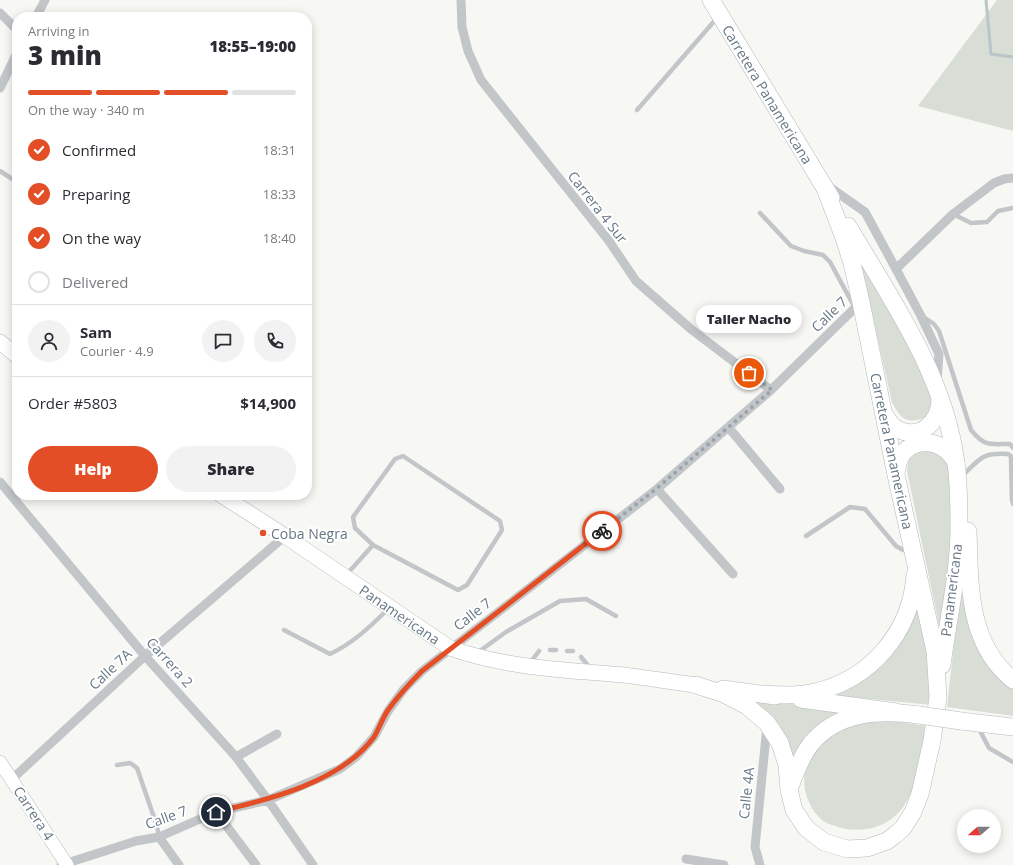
<!DOCTYPE html>
<html lang="en">
<head>
<meta charset="utf-8">
<style>
	body { margin:0; font-family:"Open Sans",sans-serif; background:#f2f2f3; color:#2b2b33; height:100vh; display:flex; flex-direction:column; font-size:15px; white-space:nowrap }
	* { box-sizing:border-box; margin:0 }
	p { font-size:13px; color:#7c7c81 }
	.icon { flex:none; width:22px; height:22px; fill:none; stroke:currentColor; stroke-width:2; stroke-linecap:round; stroke-linejoin:round }
	.map { position:relative; flex:1; overflow:hidden }
	.sheet { position:absolute; left:12px; top:12px; width:300px; height:488px; display:flex; flex-direction:column; background:#fff; border-radius:16px; box-shadow:0 2px 10px #0003 }
	.sheet>* { flex:none }
	.needle { width:26px; rotate:250deg }
	.controls { position:absolute; left:957px; top:809px; display:grid; gap:8px }
	.controls a { display:grid; place-items:center; width:44px; height:44px; border-radius:50%; background:#fff; box-shadow:0 2px 10px #0003; font-size:20px }
	.pin { position:absolute; display:grid; place-items:center; width:34px; height:34px; color:#fff; margin:-17px; border:2px solid #fff; border-radius:50%; box-shadow:0 1px 4px #0007 }
	.courier { position:absolute; display:grid; place-items:center; width:40px; height:40px; margin:-20px; border:3px solid #e44e26; border-radius:50%; background:#fff; color:#222; box-shadow:0 1px 5px #0007 }
	.bubble { position:absolute; height:28px; border-radius:14px; background:#fff; box-shadow:0 2px 10px #0003; font-size:13px; font-weight:800; line-height:28px; text-align:center }
	.summary em { font-style:normal; font-weight:800 }
	.summary div { display:flex; flex-direction:column-reverse }
	.summary { display:flex; align-items:center; justify-content:space-between; height:68px; padding:0 16px }
	h1 { font-size:26px; font-weight:800; line-height:30px }
	.bar { display:grid; grid-template-columns:repeat(4,1fr); gap:6px 4px; align-content:center; height:48px; padding:0 16px }
	.bar i { height:5px; border-radius:3px; background:#e1e1e2 }
	.bar .current { background:#e44e26 }
	.bar p { grid-column:span 4 }
	.line { display:flex; align-items:center; gap:10px; padding:0 16px; border-top:1px solid #e1e1e2 }
	.line div { flex:1 }
	.round { display:grid; place-items:center; flex:none; width:42px; height:42px; border-radius:21px; background:#f2f2f3 }
	ol { padding:0 16px; list-style:none }
	li { display:flex; align-items:center; gap:12px; height:44px }
	li p { margin-inline-start:auto }
	li .icon { padding:4px; border-radius:50%; background:#e44e26; color:#fff; stroke-width:4 }
	li:last-child { color:#7c7c81 }
	li i { width:22px; height:22px; border:2px solid #e1e1e2; border-radius:50% }
	.cta { display:flex; gap:8px; margin-top:auto; padding:8px 16px }
	.cta a { flex:1; height:46px; border-radius:24px; background:#e44e26; color:#fff; font-size:16px; font-weight:800; line-height:46px; text-align:center }
	.cta a+a { background:#f2f2f3; color:#2b2b33 }
	.map>svg:first-child { display:block }
	.green { fill:#d8ded5 }
	.lines { fill:none; stroke-linecap:round; stroke-linejoin:round }
	.stream { stroke:#b8c5c9; stroke-width:3 }
	.secondary-casing { stroke:#b4babe; stroke-width:14 }
	.primary-casing { stroke:#b5babd; stroke-width:16 }
	.highway-casing { stroke:#b5b9bc; stroke-width:18 }
	.lane { stroke:#c2c6c9; stroke-width:4.5 }
	.street { stroke:#c2c6c9; stroke-width:9 }
	.secondary { stroke:#fff; stroke-width:13 }
	.primary { stroke:#fff; stroke-width:15 }
	.highway { stroke:#fff; stroke-width:17 }
	.highway-bridge-casing { stroke:#b5b9bc; stroke-width:18; stroke-linecap:butt }
	.highway-bridge { stroke:#fff; stroke-width:17 }
	.done { stroke:#99a4ac; stroke-width:4; stroke-dasharray:0 7.2 }
	.route { stroke:#e44e26; stroke-width:5 }
	.poi-dot { fill:#e44e26; stroke:#fff; stroke-width:1.5 }
	.labels { text-anchor:middle; dominant-baseline:central; stroke-width:4; stroke-linejoin:round; paint-order:stroke }
	.street-label { font-size:14px; fill:#667885; stroke:#fff }
	.poi-label { font-size:14px; fill:#667885; stroke:#fff; text-anchor:start }
</style>
</head>
<body>
<div class="map">
<svg width="1013" height="865" viewBox="0 0 1013 865">
	<rect width="100%" height="100%" fill="#f7f7f4"/>
	<path class="green" d="M997,0H1013V131L918,106Z
		M858,252L905,329L935,401L927,417C908,424 901,421 892,402Z
		M933,449L952,467L951,550L941,635L907,471C909,452 915,450 933,449Z
		M963,564L966,594L1013,686V716L947,707Z
		M918,589L928,646L932,705L808,693L866,676L883,665L896,649L906,629Z
		M737,696L859,713L801,746L794,754L790,765C789,758 789,750 787,743C782,717 759,706 737,696Z
		M881,719L926,726C921,754 919,790 899,812C882,831 854,834 832,825C829,824 826,823 823,821C799,801 797,761 822,741C829,735 840,729 848,726C858,722 871,721 881,719Z"/>
	<g class="lines">
		<path class="stream" d="M986,0L991,54L1013,57"/>
		<g class="secondary-casing">
			<path id="secondary" d="M0,762L67,865"/>
		</g>
		<g class="primary-casing">
			<g id="primary">
				<path d="M0,342L17,356"/>
				<path id="s1" d="M221,495L285,536L450,648C506,668 565,670 624,675C648,678 672,682 696,685"/>
			</g>
		</g>
		<g class="highway-casing">
			<g id="highway">
				<path id="s2" d="M711,0L831,198"/>
				<path d="M848,226C892,301 945,375 956,463C959,484 959,506 959,527C959,573 948,619 942,665"/>
				<path d="M884,414C888,421 892,427 899,430C921,440 940,421 940,399"/>
				<path d="M896,473C897,466 898,459 903,453C914,440 934,440 946,450C950,453 953,458 956,462"/>
				<path d="M968,531C970,584 967,643 1013,680"/>
				<path d="M696,685L724,694L747,706L767,723L780,743L787,765L789,790L794,810L806,828L824,842L847,849L867,848L887,841L895,835L903,828L913,812L920,794L932,741L938,697L935,651L896,475L861,302L852,263L844,238L825,188"/>
				<path d="M723,689L775,696"/>
				<path d="M763,694C780,695 798,696 815,692C871,679 911,632 915,575"/>
				<path d="M801,699L896,712"/>
				<path d="M961,721L1013,727"/>
				<path d="M790,787C795,773 801,757 810,745C837,711 879,710 919,715"/>
			</g>
		</g>
		<path class="lane" d="M637,110L717,18
			M0,171L17,182
			M760,213L791,246L804,251L823,255L830,262L855,308
			M953,214L971,223L987,222L998,211L1013,208
			M922,316L934,324L939,331L971,430C985,447 989,444 1010,444L1013,448
			M403,456L500,521L502,530L467,585L458,590L373,545L355,528L353,517L395,459Z
			M962,476C980,459 982,452 1008,454L1011,456V460L1012,500L1013,504
			M806,536L850,507L865,509L896,546L903,550L909,549
			M347,574L373,545
			M284,630L330,654C353,643 370,627 388,609
			M550,650H556
			M567,651H573
			M477,653L506,632L560,601L586,599L616,616
			M581,657L590,668
			M530,663L539,651
			M978,727L989,748L1013,762
			M117,765L130,763L137,768L157,826L159,837"/>
		<path class="street" d="M461,0L462,27L468,51L481,80L609,241L636,281L692,330L771,390
			M0,13L17,30
			M36,17L45,0
			M0,88L17,53
			M828,186L865,212L896,269L921,316L939,354L937,382
			M896,269L953,214L994,183L1004,179L1013,178
			M11,351L17,341
			M729,428L780,489
			M0,482L145,656L236,757L268,800L313,865
			M657,489L733,574
			M236,757L277,734
			M11,780L145,656L285,536
			M216,812L256,865
			M159,837L179,865
			M686,859L724,865
			M61,865L136,841L159,837L216,812L268,800L340,769L356,757L374,737L388,711L404,689L422,671L657,489L771,390L861,302
			M760,865L755,847L767,726"/>
		<use href="#secondary" class="secondary"/>
		<use href="#primary" class="primary"/>
		<use href="#highway" class="highway"/>
		<g class="highway-bridge-casing">
			<path id="highway-bridge" d="M919,715L961,721"/>
		</g>
		<use href="#highway-bridge" class="highway-bridge"/>
	</g>
	<g class="lines">
		<path class="done" d="M602,531L656,489L772,390L749,373"/>
		<path class="route" d="M216,812C268,800 341,782 374,737C379,729 382,719 388,710C398,696 410,683 422,671L602,531"/>
	</g>
	<circle class="poi-dot" cx="263" cy="533" r="4"/>
	<g class="labels">
		<g class="street-label">
			<text stroke="none"><textPath href="#s2" startOffset="110">Carretera Panamericana</textPath></text>
			<text transform="translate(598 207) rotate(52)">Carrera 4 Sur</text>
			<text transform="translate(829 314) rotate(-44)">Calle 7</text>
			<text transform="translate(892 451) rotate(78)">Carretera Panamericana</text>
			<text transform="translate(951 590) rotate(-83)">Panamericana</text>
			<text stroke="none"><textPath href="#s1" startOffset="215">Panamericana</textPath></text>
			<text transform="translate(472 614) rotate(-38)">Calle 7</text>
			<text transform="translate(170 662) rotate(48)">Carrera 2</text>
			<text transform="translate(110 669) rotate(-43)">Calle 7A</text>
			<text transform="translate(746 793) rotate(-84)">Calle 4A</text>
			<text transform="translate(34 813) rotate(57)">Carrera 4</text>
			<text transform="translate(166 817) rotate(-20)">Calle 7</text>
		</g>
		<g class="poi-label">
			<text x="271" y="533">Coba Negra</text>
		</g>
	</g>
</svg>
<div class="controls">
<a><svg class="needle" viewBox="-14 -14 28 28"><path d="M0-13l5 13h-10z" fill="#e53935"/><path d="M0 13l5-13h-10z" fill="#7c7c81"/></svg></a>
</div>
<div class="pin" style="left:749px;top:373px;background:#ea580c"><svg class="icon" aria-label="bag" viewBox="0 0 24 24"><path d="M5 8h14l-1 12H6zM9 8a3 3 0 0 1 6 0"/></svg></div>
<div class="pin" style="left:216px;top:812px;background:#1f2937"><svg class="icon" aria-label="home" viewBox="0 0 24 24"><path d="M3 11l9-7 9 7M6 9v11h12V9"/></svg></div>
<div class="courier" style="left:602px;top:531px"><svg class="icon" aria-label="bike" viewBox="0 0 24 24"><circle cx="6" cy="16" r="4"/><circle cx="18" cy="16" r="4"/><path d="M6 16l4-8h5l3 8M10 8l3 8H6M13 5h3"/></svg></div>
<div class="bubble" style="left:696px;top:305px;width:106px">Taller Nacho</div>
<section class="sheet">
<div class="summary"><div><h1>3 min</h1><p>Arriving in</p></div><em>18:55–19:00</em></div>
<div class="bar"><i class="current"></i><i class="current"></i><i class="current"></i><i></i><p>On the way · 340 m</p></div>
<ol>
<li><svg class="icon" aria-label="check" viewBox="0 0 24 24"><path d="M5 12l5 5 9-10"/></svg>Confirmed<p>18:31</p></li>
<li><svg class="icon" aria-label="check" viewBox="0 0 24 24"><path d="M5 12l5 5 9-10"/></svg>Preparing<p>18:33</p></li>
<li><svg class="icon" aria-label="check" viewBox="0 0 24 24"><path d="M5 12l5 5 9-10"/></svg>On the way<p>18:40</p></li>
<li><i></i>Delivered</li>
</ol>
<div class="line" style="height:72px"><a class="round"><svg class="icon" aria-label="person" viewBox="0 0 24 24"><circle cx="12" cy="8" r="4"/><path d="M4 21q1-7 8-7t8 7"/></svg></a><div><b>Sam</b><p>Courier · 4.9</p></div><a class="round"><svg class="icon" aria-label="chat" viewBox="0 0 24 24"><path d="M4 5h16v11H9l-5 4z"/></svg></a><a class="round"><svg class="icon" aria-label="phone" viewBox="0 0 24 24"><path d="M5 4h4l2 5-3 2q2 4 5 5l2-3 5 2v4C11 20 4 13 5 4z"/></svg></a></div>
<div class="line" style="height:52px"><div>Order #5803</div><b>$14,900</b></div>
<div class="cta"><a>Help</a><a>Share</a></div>
</section>
</div>
</body>
</html>
